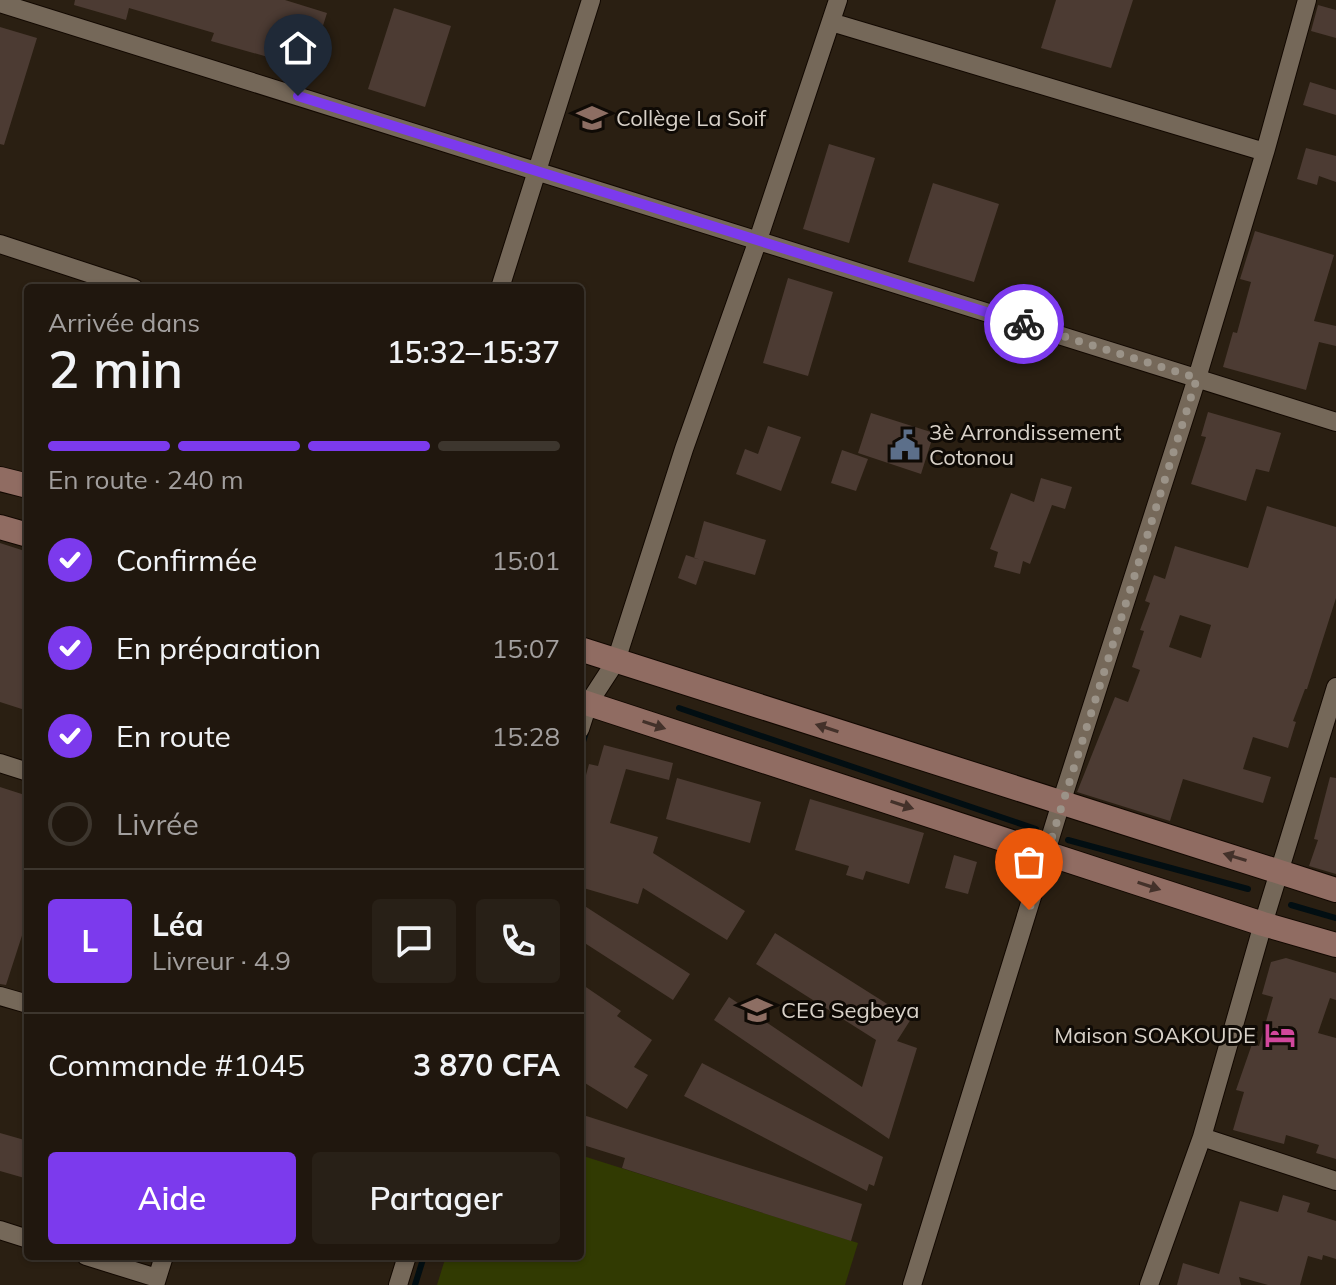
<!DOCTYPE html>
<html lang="fr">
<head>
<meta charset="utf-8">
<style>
	body { margin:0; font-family:Mulish,sans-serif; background:#282017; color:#f1f3f6; height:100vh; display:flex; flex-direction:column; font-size:30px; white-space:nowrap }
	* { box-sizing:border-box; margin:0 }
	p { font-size:26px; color:#a29f9e }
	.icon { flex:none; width:44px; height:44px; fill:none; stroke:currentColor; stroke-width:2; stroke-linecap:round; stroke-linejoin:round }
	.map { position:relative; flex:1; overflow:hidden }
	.side { position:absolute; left:24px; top:284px; width:560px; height:976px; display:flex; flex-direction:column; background:#20170e; border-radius:8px; box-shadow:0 2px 6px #0004,0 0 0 2px #3d362e }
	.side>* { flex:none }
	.pin { position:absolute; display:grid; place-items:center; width:68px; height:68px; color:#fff; margin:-82px -34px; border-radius:50% 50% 50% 0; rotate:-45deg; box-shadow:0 0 8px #0007 }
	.pin .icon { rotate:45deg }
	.courier { position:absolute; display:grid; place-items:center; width:80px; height:80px; margin:-40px; border:6px solid #7c3aed; border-radius:50%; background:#fff; color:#222; box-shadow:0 2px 10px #0007 }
	.headline em { font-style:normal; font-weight:600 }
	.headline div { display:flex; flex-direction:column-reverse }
	.headline { display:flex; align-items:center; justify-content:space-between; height:136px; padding:0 24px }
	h1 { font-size:52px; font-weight:600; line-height:60px }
	.bar { display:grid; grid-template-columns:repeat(4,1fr); gap:12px 8px; align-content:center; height:96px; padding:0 24px }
	.bar i { height:10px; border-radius:6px; background:#3d362e }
	.bar .current { background:#7c3aed }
	.bar p { grid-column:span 4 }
	.line { display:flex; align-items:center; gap:20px; padding:0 24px; border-top:2px solid #3d362e }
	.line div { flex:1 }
	.round { display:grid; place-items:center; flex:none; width:84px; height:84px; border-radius:8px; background:#282017 }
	ol { padding:0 24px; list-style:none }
	li { display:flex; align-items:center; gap:24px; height:88px }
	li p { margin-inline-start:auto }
	li .icon { padding:8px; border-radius:50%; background:#7c3aed; color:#fff; stroke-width:4 }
	li:last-child { color:#a29f9e }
	li i { width:44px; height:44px; border:4px solid #3d362e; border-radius:50% }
	.action { display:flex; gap:16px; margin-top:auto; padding:16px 24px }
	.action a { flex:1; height:92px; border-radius:8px; background:#7c3aed; color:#fff; font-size:32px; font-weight:600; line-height:92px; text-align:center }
	.action a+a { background:#282017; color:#f1f3f6 }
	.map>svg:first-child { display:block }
	.pitch { fill:#313a02 }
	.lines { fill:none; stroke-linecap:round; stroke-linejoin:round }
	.stream { stroke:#020e12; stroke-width:6 }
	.building { fill:#4c3b33; fill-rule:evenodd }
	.street-casing { stroke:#120801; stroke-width:20 }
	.secondary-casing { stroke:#120801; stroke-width:26 }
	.street { stroke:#756859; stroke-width:18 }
	.secondary { stroke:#906c62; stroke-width:24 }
	.oneway { fill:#43312a }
	.done { stroke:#9b9388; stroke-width:8; stroke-dasharray:0 14.4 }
	.route { stroke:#7c3aed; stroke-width:10 }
	.labels { text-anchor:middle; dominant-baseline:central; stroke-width:6; stroke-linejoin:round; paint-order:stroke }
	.poi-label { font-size:22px; fill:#d8d1c8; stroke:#0f0a05; text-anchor:start }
</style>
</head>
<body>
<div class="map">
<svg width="1336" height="1285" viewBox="0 0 1336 1285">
	<rect width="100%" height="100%" fill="#2a1f12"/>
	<path class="pitch" d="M580,1155L858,1243L845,1285H437L446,1256H580Z"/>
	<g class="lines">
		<path class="stream" d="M679,708L1036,829
			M580,751L587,729
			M1068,840L1248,889
			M1291,905L1336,918
			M415,1285L424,1256"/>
	</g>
	<path class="building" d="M75,0H285L327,13L321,32L324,33L314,66L300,62L296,76L272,69L275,59L211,41L214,33L129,8L126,20L74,5Z
		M1056,0H1133L1111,68L1041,48Z
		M1318,5L1336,10V38L1311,31Z
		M394,8L451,26L425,107L368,89Z
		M0,27L37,38L4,145L0,144Z
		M1310,82L1336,90V115L1303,105Z
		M829,144L875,158L849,243L803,229Z
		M1306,148L1336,156V182L1319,176L1317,185L1297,179Z
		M933,183L999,204L974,282L908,262Z
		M1255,231L1334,255L1314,321L1336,326V346L1319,342L1306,390L1223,367L1233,332L1237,333L1251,282L1240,279Z
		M788,278L833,292L808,376L763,363Z
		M1208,412L1281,433L1269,472L1256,469L1246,501L1191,484L1206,437L1201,436Z
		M871,413L934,433L921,474L858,453Z
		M768,426L801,437L781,491L736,474L745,449L758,454Z
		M842,450L868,459L856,491L831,483Z
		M1041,478L1072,487L1065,509L1052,505L1030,564L1023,561L1020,574L994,567L998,552L990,549L1011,493L1034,502Z
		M1267,506L1336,527V598L1307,689H1305L1293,721L1296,722L1288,748L1253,737L1243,769L1271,777L1263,803L1183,779L1170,821L1077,792L1115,697L1128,702L1140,670L1132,667L1144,631L1140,630L1150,603L1145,601L1154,575L1165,579L1175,546L1248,568ZM1180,615L1211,625L1201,658L1169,647Z
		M704,521L766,540L755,575L694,558Z
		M0,543L28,552V711L0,702Z
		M686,555L704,561L696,585L678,578Z
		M604,745L673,763L669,780L626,769L610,823L658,837L653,853L745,911L727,940L643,888L638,904L580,887V797L589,764L598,766Z
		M1330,777L1336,778V874L1309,866L1318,840L1314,839Z
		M677,778L761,802L750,843L666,819Z
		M0,787L28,796V917L6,985L0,984Z
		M810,799L924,833L909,884L866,871L863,880L846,875L849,866L795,850Z
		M954,855L977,862L968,894L945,888Z
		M580,903L690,974L673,1000L580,940Z
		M775,933L911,1019L897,1041L917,1048L889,1139L714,1020L729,997L862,1087L876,1040L756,964Z
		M1286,958L1336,973V1000L1330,998L1318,1033L1336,1038V1159L1316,1153L1319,1145L1286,1135L1284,1144L1233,1130L1244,1092L1236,1090L1252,1044L1259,1046L1273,997L1262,994L1271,962Z
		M580,983L621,1011L617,1016L652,1040L634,1067L648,1075L627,1109L580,1080Z
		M702,1063L883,1157L874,1186L869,1184L867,1191L684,1096Z
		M580,1114L862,1204L851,1241L622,1168L625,1158L580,1144Z
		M0,1133L28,1141V1179L0,1171Z
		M1283,1195L1310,1203L1307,1212L1336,1221V1259L1323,1255L1322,1260L1308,1256L1300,1285H1268L1239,1277L1241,1285H1177L1183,1263L1219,1274L1240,1201L1278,1212Z"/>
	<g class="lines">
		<g class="street-casing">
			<path id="street" d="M0,3L1336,422
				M831,22L1265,152
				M0,244L134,288
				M500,288L591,0
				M580,729L588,704L616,661L684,449L758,240L838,0
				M0,763L28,772
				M0,996L28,1004
				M1202,1137L1336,1181
				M0,1230L28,1239
				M86,1256L157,1278
				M155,1285L164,1256
				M398,1285L407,1256
				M912,1285L1061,803L1197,378L1265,152L1307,0
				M1149,1285L1202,1137L1263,924L1336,687"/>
		</g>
		<g class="secondary-casing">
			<path id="secondary" d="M0,479L28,486
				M0,527L28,535
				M580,649L1336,890
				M580,701L1263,924L1336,945"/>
		</g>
		<use href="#street" class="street"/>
		<use href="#secondary" class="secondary"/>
	</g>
	<defs><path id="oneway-solid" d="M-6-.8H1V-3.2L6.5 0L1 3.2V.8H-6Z" transform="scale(2)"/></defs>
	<g class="oneway">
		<use href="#oneway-solid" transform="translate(654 725) rotate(18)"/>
		<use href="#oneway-solid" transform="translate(827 728) rotate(-162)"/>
		<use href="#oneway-solid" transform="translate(902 805) rotate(18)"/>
		<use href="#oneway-solid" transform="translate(1235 857) rotate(-163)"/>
		<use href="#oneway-solid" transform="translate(1149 886) rotate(18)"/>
	</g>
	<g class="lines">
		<path class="done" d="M1024,324L1197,378L1029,910"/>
		<path class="route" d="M298,96L1024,324"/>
	</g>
	<defs>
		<g id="university-bare" transform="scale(2.4)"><path d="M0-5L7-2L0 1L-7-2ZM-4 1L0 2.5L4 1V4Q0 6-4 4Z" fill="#8d6e63" stroke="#0f0a05" stroke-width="2.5" paint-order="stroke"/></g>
		<g id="civic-bare" transform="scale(2.4)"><path d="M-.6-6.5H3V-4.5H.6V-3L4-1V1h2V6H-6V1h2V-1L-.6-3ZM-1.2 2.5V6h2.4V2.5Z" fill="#5c6f8a" stroke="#0f0a05" stroke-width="2.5" paint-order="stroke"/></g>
		<g id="hotel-bare" transform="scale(2.4)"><path d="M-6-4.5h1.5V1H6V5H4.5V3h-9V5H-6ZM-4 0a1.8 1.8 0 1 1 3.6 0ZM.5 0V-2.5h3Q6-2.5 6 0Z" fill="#d1479c" stroke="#0f0a05" stroke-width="2.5" paint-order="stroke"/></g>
	</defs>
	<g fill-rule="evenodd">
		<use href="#university-bare" x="592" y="118"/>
		<use href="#civic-bare" x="905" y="445"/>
		<use href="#university-bare" x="757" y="1010"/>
		<use href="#hotel-bare" x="1280" y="1035"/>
	</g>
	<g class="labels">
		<g class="poi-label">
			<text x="616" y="118">Collège La Soif</text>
			<text x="929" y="432">3è Arrondissement<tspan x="929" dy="25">Cotonou</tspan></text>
			<text x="781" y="1010">CEG Segbeya</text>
			<text x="1256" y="1035" text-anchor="end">Maison SOAKOUDE</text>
		</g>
	</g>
</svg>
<div class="pin" style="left:1029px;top:910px;background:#ea580c"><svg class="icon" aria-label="bag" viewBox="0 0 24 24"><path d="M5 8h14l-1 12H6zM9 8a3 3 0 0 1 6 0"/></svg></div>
<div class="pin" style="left:298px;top:96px;background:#1f2937"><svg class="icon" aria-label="home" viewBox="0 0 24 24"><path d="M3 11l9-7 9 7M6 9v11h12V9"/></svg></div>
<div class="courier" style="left:1024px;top:324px"><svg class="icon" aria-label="bike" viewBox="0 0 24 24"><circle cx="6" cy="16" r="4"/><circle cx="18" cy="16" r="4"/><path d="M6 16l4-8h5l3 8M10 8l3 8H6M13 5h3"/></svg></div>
<section class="side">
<div class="headline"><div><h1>2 min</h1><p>Arrivée dans</p></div><em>15:32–15:37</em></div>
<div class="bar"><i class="current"></i><i class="current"></i><i class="current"></i><i></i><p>En route · 240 m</p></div>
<ol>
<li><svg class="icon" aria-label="check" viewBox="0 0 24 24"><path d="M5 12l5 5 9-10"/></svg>Confirmée<p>15:01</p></li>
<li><svg class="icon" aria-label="check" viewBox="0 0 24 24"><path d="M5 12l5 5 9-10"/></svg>En préparation<p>15:07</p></li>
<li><svg class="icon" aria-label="check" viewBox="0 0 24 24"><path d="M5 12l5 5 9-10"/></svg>En route<p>15:28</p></li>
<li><i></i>Livrée</li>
</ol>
<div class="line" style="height:144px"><b class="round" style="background:#7c3aed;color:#fff">L</b><div><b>Léa</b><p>Livreur · 4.9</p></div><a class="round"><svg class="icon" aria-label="chat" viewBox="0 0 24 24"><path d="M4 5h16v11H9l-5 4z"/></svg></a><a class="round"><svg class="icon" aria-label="phone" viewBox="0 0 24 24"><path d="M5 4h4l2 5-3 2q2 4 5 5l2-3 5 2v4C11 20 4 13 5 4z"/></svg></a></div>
<div class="line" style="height:104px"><div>Commande #1045</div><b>3 870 CFA</b></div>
<div class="action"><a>Aide</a><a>Partager</a></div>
</section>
</div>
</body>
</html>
